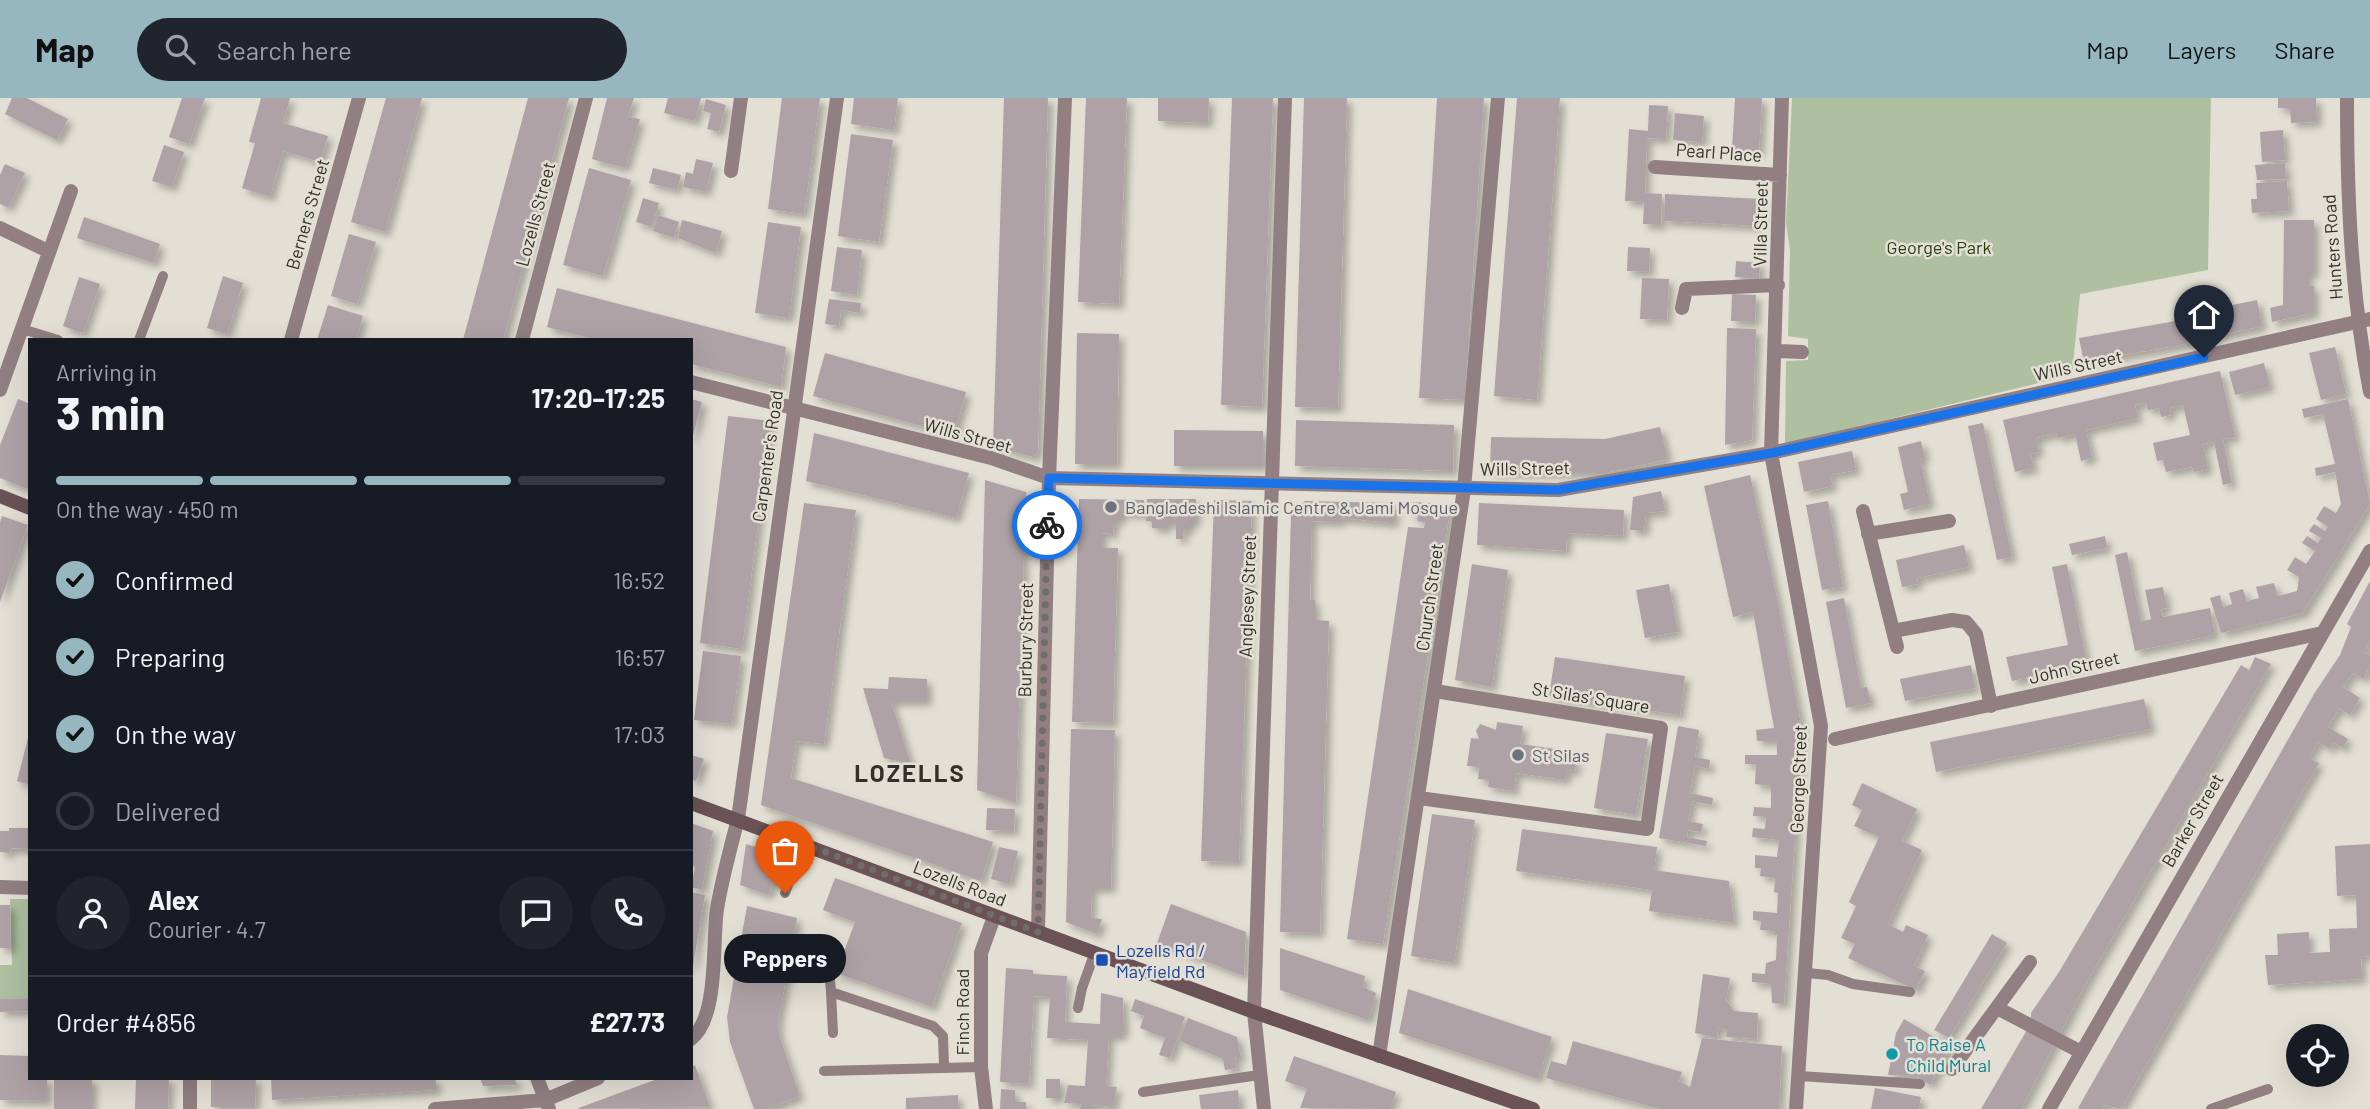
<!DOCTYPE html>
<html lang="en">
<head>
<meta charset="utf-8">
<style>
	body { margin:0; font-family:Barlow,sans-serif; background:#20242c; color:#f1f3f6; height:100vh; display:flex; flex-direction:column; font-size:26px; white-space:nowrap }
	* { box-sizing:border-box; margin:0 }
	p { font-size:23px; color:#9ea1a6 }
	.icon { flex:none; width:38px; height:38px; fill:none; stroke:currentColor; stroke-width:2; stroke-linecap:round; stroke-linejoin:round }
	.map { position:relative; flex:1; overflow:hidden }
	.details { position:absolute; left:28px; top:240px; width:665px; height:742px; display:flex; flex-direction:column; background:#171b24; border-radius:0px; box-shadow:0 7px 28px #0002 }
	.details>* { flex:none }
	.buttons { position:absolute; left:2286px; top:926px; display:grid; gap:14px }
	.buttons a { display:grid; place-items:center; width:63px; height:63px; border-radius:50%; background:#171b24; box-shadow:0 7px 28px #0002; font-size:35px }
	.pin { position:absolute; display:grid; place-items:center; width:60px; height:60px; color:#fff; margin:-72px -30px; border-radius:50% 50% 50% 0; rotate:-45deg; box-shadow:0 0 7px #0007 }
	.pin .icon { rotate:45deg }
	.courier { position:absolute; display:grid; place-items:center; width:70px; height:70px; margin:-35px; border:5px solid #1a73e8; border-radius:50%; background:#fff; color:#222; box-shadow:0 2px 9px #0007 }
	.bubble { position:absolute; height:49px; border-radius:24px; background:#171b24; box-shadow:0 7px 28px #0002; font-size:23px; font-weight:700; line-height:49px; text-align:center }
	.overview em { font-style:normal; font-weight:700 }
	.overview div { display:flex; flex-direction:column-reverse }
	.overview { display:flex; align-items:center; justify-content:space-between; height:119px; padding:0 28px }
	h1 { font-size:46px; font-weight:700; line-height:52px }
	.bar { display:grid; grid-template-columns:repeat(4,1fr); gap:10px 7px; align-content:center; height:84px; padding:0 28px }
	.bar i { height:9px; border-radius:5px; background:#363941 }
	.bar .active { background:#96b7bf }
	.bar p { grid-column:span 4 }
	.line { display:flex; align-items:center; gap:18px; padding:0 28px; border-top:2px solid #363941 }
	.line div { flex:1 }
	.round { display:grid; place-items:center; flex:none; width:74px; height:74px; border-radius:37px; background:#20242c }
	ol { padding:0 28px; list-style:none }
	li { display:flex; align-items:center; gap:21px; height:77px }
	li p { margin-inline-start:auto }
	li .icon { padding:7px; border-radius:50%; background:#96b7bf; color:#111; stroke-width:4 }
	li:last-child { color:#9ea1a6 }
	li i { width:38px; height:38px; border:4px solid #363941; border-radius:50% }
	header { display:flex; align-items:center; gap:42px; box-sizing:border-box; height:98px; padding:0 35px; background:#96b7bf; color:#111 }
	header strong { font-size:33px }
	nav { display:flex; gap:38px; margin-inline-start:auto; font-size:24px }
	.search { width:490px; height:63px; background:#20242c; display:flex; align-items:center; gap:18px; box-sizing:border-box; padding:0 24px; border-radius:38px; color:#9ea1a6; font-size:26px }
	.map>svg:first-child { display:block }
	.green { fill:#aec0a0 }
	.building { fill:#afa2a6; filter:url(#shadow) }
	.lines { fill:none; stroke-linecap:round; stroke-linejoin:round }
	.service { stroke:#917f82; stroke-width:10 }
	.pedestrian { stroke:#917f82; stroke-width:14 }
	.minor { stroke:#917f82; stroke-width:14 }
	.secondary { stroke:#6b5257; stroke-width:14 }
	.done { stroke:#6f6d67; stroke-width:7; stroke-dasharray:0 12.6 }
	.route { stroke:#1a73e8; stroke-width:9 }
	.worship-dot { fill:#6b7280; stroke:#e3dfd4; stroke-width:2.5 }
	.transit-dot { fill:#1a4fb4; stroke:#e3dfd4; stroke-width:2.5 }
	.culture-dot { fill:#0f9aa8; stroke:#e3dfd4; stroke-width:2.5 }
	.labels { text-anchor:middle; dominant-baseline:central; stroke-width:5; stroke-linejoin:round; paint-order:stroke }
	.street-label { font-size:18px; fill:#31302c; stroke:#e3dfd4 }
	.park-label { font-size:18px; fill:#29410e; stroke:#e3dfd4 }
	.worship-label { font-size:18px; fill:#5b616d; stroke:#e3dfd4; text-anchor:start }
	.transit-label { font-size:18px; fill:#164399; stroke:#e3dfd4; text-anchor:start }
	.culture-label { font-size:18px; fill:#0d838f; stroke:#e3dfd4; text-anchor:start }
	.district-label { font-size:24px; font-weight:bold; letter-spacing:2px; fill:#31302c; stroke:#e3dfd4 }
</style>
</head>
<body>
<header>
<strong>Map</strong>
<div class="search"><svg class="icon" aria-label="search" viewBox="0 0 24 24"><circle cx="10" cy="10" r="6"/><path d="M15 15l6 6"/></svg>Search here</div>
<nav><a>Map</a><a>Layers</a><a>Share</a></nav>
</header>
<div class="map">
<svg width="2370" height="1011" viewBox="0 0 2370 1011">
	<defs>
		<filter id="shadow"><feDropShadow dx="5" dy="5" stdDeviation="3.5" flood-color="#0004"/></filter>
	</defs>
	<rect width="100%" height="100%" fill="#e3dfd4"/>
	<path class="green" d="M1792,0H2211L2208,172L2080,196L2072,277L1785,346L1786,263L1808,262V241L1788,238L1790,152L1786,125Z
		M10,801H30V900L0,901V867H12Z"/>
	<path class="building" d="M12,0H27L68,21L57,42L5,16Z
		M182,0H205L189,46L169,39Z
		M261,0H290L283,25L328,38L320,64L283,53L270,99L242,90L255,45L249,44Z
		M386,0H422L385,134L351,124Z
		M528,0H569L503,242H463Z
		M607,0H634L628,19L640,21L625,70L592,61Z
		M668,0H701L695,23L664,15Z
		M782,0H820L804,116L768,111Z
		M854,0H898L894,32L851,26Z
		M1004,0H1048L1038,353L1033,359L993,348Z
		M1086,0H1127L1119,206L1078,204Z
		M1158,0H1209L1208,25L1158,23Z
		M1232,0H1273L1262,309L1221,307Z
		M1304,0H1347L1338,310L1295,309Z
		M1437,0H1484L1465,302L1419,300Z
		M1517,0H1560L1537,302L1494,298Z
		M1735,0H1762L1759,54L1732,52Z
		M2278,0H2316L2317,24L2291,25L2290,10H2278Z
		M706,1L726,7L719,34L707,31L711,15L703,13Z
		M1649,7L1668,8L1666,41L1647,40L1645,95L1662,96L1661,127L1643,126L1644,104L1625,103L1629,31L1648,33Z
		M1675,15L1704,18L1702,44L1673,42Z
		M2283,32L2285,62L2262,64L2260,34Z
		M851,36L893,42L879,144L838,138Z
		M164,47L184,54L172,89L152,83Z
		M696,61L713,65L706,94L683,89L686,74L693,76Z
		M2285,65L2286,81L2257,82L2255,67Z
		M5,66L25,75L8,110L0,106V77Z
		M589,70L631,82L603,178L563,167Z
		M653,70L681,77L677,92L649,85Z
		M2287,83L2289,113L2252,115L2251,101H2257L2256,85Z
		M1665,96L1761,101L1759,128L1664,123Z
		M643,100L659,105L652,129L636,124Z
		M658,117L679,124L674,140L653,133Z
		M84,119L160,146L154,165L77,140Z
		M682,122L722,133L716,155L678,140Z
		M2284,122H2314V175H2308V187L2314,188V215L2272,224L2270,210L2283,207Z
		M768,124L801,129L789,220L755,215Z
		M349,136L376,144L357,206L331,198Z
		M837,149L862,152L857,197L831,193Z
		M1628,149L1650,150L1649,174L1627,173Z
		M1736,163L1760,165L1759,181L1735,179Z
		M223,178L243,185L227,236L207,230Z
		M79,179L100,186L83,235L63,228Z
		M1642,180L1669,181L1667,222L1640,221Z
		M557,190L786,249L781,289L691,266V242H597L547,229Z
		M1732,196L1756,197L1755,224L1731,223Z
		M829,201L861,205L860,215L841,212L839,228L825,226Z
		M2257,202L2262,228L2214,239L2208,212Z
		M328,207L363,218L356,242H317Z
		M2204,218L2208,242L2084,264L2079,240Z
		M1727,230L1756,231L1752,342L1725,347Z
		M1077,235L1119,236L1117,366H1075Z
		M2335,249L2346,296L2321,302L2309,255Z
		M825,255L966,294L954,337L813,298Z
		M2264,265L2270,289L2235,297L2229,274Z
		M2220,273L2235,339L2223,341L2232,385L2223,387L2214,344L2203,346L2208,371L2194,374L2192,369L2166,374L2163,362L2157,363L2153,345L2190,337L2183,307L2170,310L2171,317L2161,319L2159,310L2148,312L2146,305L2135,307L2138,320L2086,332L2092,360L2081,363L2075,336L2058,340L2057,335L2036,340L2039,354L2030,356L2034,370L2015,374L2003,322Z
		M18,301L30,306V392L0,380V347Z
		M691,301L702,304L692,341H691Z
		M2348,301L2370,406L2303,515L2221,535L2210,500L2220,497L2223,509L2232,506L2229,495L2243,491L2247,503L2259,500L2256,489L2274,485L2278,498L2297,493L2299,479L2287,472L2295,459L2306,466L2315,453L2302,445L2307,438L2318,445L2321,440L2309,433L2314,426L2325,433L2328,429L2316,421L2324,408L2336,415L2341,406L2335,374L2316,378L2315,370L2335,366L2323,316L2304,320L2302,311Z
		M728,318L771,323L742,551L700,545Z
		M1296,322L1454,327L1453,373L1295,368Z
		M1983,325L2012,459L1997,462L1968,328Z
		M1660,329L1668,361L1605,375L1490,374L1491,339L1605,341Z
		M1174,332L1263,333V368H1174Z
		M814,335L969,375L956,420L806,383Z
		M1921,343L1925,360H1920L1930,406L1904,412L1900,396L1908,394L1898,349Z
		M1852,353L1856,372L1830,377L1833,388L1804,394L1798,364Z
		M1750,377L1779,509L1802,632L1784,906L1772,905L1771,886L1752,884V875L1765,876L1766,865L1776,862L1777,837H1774L1775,833L1760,832L1761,823L1753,822V813L1777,815L1778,795L1774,794L1775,780L1760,778L1761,770H1755V757L1777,759L1779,742L1752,739L1753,730L1765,731L1766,719L1753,718L1754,709L1771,710V688L1755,686L1756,666H1745V657H1777V643H1757L1756,632L1774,630L1753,514L1733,519L1704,388Z
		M985,382L1026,394L1016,705L977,692Z
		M1661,393L1665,413L1646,415L1644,433L1630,432L1633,399Z
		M1079,401L1144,402V416L1121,415V422H1114L1113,436L1102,435V450H1118L1113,625L1072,624Z
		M1147,401H1196V423H1190V431H1183V441H1176V424H1167V430H1152V423H1146Z
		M1214,402L1252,403L1239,764L1201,763Z
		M1305,403L1394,405V425L1340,420V424L1312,423L1310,502H1315V522L1329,523L1320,835L1280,834L1291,416Z
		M1828,403L1843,489L1822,492L1806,407Z
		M1413,404L1451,407L1383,846L1347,841L1408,429L1424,430L1425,424L1417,423L1418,418H1411Z
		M804,405L856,412L824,646L796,643L791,680L993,744L981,783L761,707Z
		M1479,405L1624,412L1623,438L1567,435L1566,453L1477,447Z
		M2,418L28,427L0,504V424Z
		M2105,438L2107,450L2072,457L2069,446Z
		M1964,447L1969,469L1917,480L1918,486L1902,489L1896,462Z
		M2127,454L2141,524L2151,521L2145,492L2163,489L2167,510L2161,511L2163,519L2210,510L2215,537L2135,553L2115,457Z
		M1472,466L1508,472L1492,589L1455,582Z
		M2067,466L2087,566L2012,583L2006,559L2068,547L2052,469Z
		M2370,483V544L2364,555L2370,557V567L2364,581L2353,575L2343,589L2360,600L2350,617L2339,610L2328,629L2348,641L2343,650L2334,645L2330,651L2318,644L2309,660L2319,665L2121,1011L2104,1007L2102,1011H2080L2078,1010L2314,596L2340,557L2351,529L2347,526Z
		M1669,486L1678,534L1645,540L1636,492Z
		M1844,500L1861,590L1867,589L1871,605L1846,610L1826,504Z
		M703,553L741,558L732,626L694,622Z
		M1555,559L1685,578L1680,617L1549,598Z
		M2255,559L2271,566L2084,889L2021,1011H1981L2031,925V915L2059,874L2241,567L2249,572Z
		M1971,567L1975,590L1905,603L1900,581Z
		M889,579L927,581V603H891L911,666L884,660L863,590L888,591Z
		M2144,601L2151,631L1936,674L1930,644Z
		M1497,624L1523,628L1520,646L1569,653L1568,661L1577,662L1575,673L1567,672L1565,682L1516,675L1514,693L1488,689L1489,682L1478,681L1479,669L1467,668L1471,640L1479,641L1476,633L1480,626L1496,632Z
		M1678,628L1699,632L1695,659L1710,662L1709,671L1695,668L1690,695L1713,700L1712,707L1692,703L1688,723L1703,726L1701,734L1688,732L1687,739L1707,743L1706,748L1659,740Z
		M1071,631L1115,632L1111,790H1092L1091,820L1102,821L1097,836L1066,824Z
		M1606,635L1648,641L1636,717L1594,710Z
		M29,636H30V687L17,683Z
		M691,657L704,661L696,683L691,681Z
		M1862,685L1917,711L1902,743L1922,752L1888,826L1903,834L1906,827L1928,837L1914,868L1925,873L1916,892L1848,860L1855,846L1841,840L1856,808L1849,804L1879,739L1854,728L1862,712L1852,707Z
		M987,710L1015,711L1014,733L986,732Z
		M1432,716L1475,722L1454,865L1411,858Z
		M691,725L713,733L702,791L691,790L695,769L691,767Z
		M9,730H30V751L11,750L10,755L0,754V733H9Z
		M1522,731L1657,749L1654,772L1729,783L1734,825L1649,813L1652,792L1516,773Z
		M746,746L783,757L768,797L740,787Z
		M2370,746V858L2361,859L2362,881L2268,887L2265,857H2278L2277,836L2309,834V855L2330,854L2329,831L2357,830L2356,797L2337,798L2335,748Z
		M999,749L1018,753L1010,786L991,781Z
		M835,780L962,825L932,909L836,875L855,824L823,812Z
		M691,794L705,797L693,868H691Z
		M1171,806L1246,834L1244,878L1157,845Z
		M0,807H10L11,850H0Z
		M747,808L797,820L778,924L779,937L800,998L766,1011H754L730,944L727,919Z
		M1992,836L2007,845L1949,940L1934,932Z
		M1280,850L1365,878L1363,889L1376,895L1368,922L1280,892Z
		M1006,870L1033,872V876L1067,878L1065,924L1100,926L1101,895L1123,900L1124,935L1121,934V938H1109L1106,988L1117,989L1113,1009L1093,1007V1011H1080L1081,1006L1064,1005L1068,987L1085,988L1088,942L1047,940L1050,899L1034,898L1029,986L1000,984Z
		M1703,876L1730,880L1726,902L1734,913L1758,915L1757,941L1726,939L1727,932L1718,930L1717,940L1695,935Z
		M1408,891L1552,939L1538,981L1399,935Z
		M30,900V913L0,914V901Z
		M1135,901L1185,919L1170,960L1159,957L1165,940L1140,930L1144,918L1131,913Z
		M1188,920L1237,939L1241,959H1235L1237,970L1225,972L1223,961L1179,943Z
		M1904,921L1951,949L1930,987L1917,978L1888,977L1896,935Z
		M1702,940L1782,948L1779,1011H1660L1546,980L1551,963L1566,967L1573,943L1682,974L1679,983L1690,989Z
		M0,957L30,958V980H47V1003L0,1002Z
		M1294,958L1396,994L1390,1011L1300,1010L1307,991L1285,983Z
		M695,967L710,1009L576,1011L660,980H691V969Z
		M54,980H92V1011H54Z
		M136,980H169L168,1011H135Z
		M211,980H256L255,1009H211Z
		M271,980H436V992L272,1002Z
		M480,980H515L517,987L483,988Z
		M1046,981H1060V1000H1046Z
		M1875,990L1921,999L1919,1011H1871Z
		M1001,991L1015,992V1004H1026V1011H1000Z
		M1238,992L1240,1011H1201L1199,997Z
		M958,997V1011H906V1000Z"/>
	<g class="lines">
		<path class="service" d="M22,231L58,242
			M139,242L163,178
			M785,795L804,746
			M827,845L831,894
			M1807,875L1828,877L1853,886L1910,894
			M1078,910L1082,890L1095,854
			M833,935L831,894L933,928L943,938L944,968
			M824,973L981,969
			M1800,978L1920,986
			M1143,994L1259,977
			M2211,1011L2268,991"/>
		<path class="pedestrian" d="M1835,641L1883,630"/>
		<path class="minor" d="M1782,0L1771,355L1821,628L1796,1011
			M2347,0C2347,100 2351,196 2370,294
			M1655,69L1780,77
			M731,73L741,0
			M0,130L48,153
			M1682,210L1686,191L1778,187
			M291,242L359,0
			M522,242L586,0
			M1775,253L1802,254
			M691,284L991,360L1049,380L1558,392L1771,355L2370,221
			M0,292L71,93
			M1863,413L1897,549
			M1868,436L1949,423
			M1893,533L1952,522L1966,524L1976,536L1991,608
			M1883,630L2322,535
			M1419,700L1647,731L1661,630L1435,593
			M0,789L30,790
			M1038,833L1049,380L1065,0
			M1997,910L2081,954
			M691,941C719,919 712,846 717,811C722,781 730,751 738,721L837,0
			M1379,958L1464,391L1498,0
			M1952,971L2030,864
			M190,980V1011
			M537,980L549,1011
			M435,1011L545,1002L598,980
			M986,1011L981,969V855L994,819
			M1264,1011L1254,914L1285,0
			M2049,1011L2370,453"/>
		<path class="secondary" d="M0,398L30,410
			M691,705L1254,914L1533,1011"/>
	</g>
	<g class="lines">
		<path class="done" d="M785,795L804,746L1038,834L1047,427"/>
		<path class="route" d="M1047,427L1049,380L1558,392L1772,355L2204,259"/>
	</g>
	<g class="worship-dot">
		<circle cx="1111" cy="409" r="7"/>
		<circle cx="1518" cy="657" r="7"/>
	</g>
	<rect class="transit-dot" x="1095" y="855" width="14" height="14" rx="3.5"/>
	<circle class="culture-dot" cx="1892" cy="956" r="7"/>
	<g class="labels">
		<g class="street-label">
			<text transform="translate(1719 54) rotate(4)">Pearl Place</text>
			<text transform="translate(307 116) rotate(-74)">Berners Street</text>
			<text transform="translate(535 116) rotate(-75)">Lozells Street</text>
			<text transform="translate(1760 126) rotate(-89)">Villa Street</text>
			<text transform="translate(2332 149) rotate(-94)">Hunters Road</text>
			<text transform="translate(2078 267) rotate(-12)">Wills Street</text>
			<text transform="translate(968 337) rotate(15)">Wills Street</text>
			<text transform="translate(767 358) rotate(-82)">Carpenter's Road</text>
			<text transform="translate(1525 370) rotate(-1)">Wills Street</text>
			<text transform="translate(1247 498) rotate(-88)">Anglesey Street</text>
			<text transform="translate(1429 499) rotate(-82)">Church Street</text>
			<text transform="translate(1025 542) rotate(-89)">Burbury Street</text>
			<text transform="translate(2074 569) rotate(-13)">John Street</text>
			<text transform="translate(1591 599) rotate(9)">St Silas' Square</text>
			<text transform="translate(1798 681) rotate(-88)">George Street</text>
			<text transform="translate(2192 722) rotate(-60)">Barker Street</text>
			<text transform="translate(960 785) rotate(21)">Lozells Road</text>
			<text transform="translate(962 914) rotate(-90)">Finch Road</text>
		</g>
		<g class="park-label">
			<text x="1939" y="149">George's Park</text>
		</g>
		<g class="worship-label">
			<text x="1125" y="409">Bangladeshi Islamic Centre &amp; Jami Mosque</text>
			<text x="1532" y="657">St Silas</text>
		</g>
		<g class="transit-label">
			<text x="1116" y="852">Lozells Rd /<tspan x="1116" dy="21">Mayfield Rd</tspan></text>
		</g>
		<g class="culture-label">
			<text x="1906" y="946">To Raise A<tspan x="1906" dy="21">Child Mural</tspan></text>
		</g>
		<g class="district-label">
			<text x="910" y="674">LOZELLS</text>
		</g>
	</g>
</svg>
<div class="buttons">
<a><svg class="icon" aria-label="locate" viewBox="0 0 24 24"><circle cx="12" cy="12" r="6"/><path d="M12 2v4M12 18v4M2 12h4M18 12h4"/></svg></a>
</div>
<div class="pin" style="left:785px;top:795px;background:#ea580c"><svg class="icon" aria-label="bag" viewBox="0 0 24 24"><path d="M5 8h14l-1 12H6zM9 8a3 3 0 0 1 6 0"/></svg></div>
<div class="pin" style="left:2204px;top:259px;background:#1f2937"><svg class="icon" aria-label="home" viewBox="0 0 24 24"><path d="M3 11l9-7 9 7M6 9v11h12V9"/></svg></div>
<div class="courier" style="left:1047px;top:427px"><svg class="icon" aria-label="bike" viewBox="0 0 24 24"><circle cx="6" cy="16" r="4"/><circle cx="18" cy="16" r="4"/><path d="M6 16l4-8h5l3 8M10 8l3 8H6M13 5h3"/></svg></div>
<div class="bubble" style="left:724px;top:836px;width:122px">Peppers</div>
<section class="details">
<div class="overview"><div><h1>3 min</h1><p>Arriving in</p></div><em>17:20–17:25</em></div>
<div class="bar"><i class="active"></i><i class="active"></i><i class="active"></i><i></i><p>On the way · 450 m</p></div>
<ol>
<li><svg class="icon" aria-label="check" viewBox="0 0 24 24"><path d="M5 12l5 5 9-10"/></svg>Confirmed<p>16:52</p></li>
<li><svg class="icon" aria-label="check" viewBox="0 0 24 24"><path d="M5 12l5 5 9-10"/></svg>Preparing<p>16:57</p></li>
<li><svg class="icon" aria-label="check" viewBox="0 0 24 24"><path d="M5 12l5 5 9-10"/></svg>On the way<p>17:03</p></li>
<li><i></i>Delivered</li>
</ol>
<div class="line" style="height:126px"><a class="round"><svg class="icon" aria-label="person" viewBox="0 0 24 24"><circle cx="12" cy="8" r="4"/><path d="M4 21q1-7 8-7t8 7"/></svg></a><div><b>Alex</b><p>Courier · 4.7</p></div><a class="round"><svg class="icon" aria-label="chat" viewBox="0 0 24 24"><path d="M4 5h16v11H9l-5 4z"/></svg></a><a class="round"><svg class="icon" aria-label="phone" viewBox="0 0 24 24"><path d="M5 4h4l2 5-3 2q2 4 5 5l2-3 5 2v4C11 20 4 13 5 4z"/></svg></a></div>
<div class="line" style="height:91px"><div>Order #4856</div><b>£27.73</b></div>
</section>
</div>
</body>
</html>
